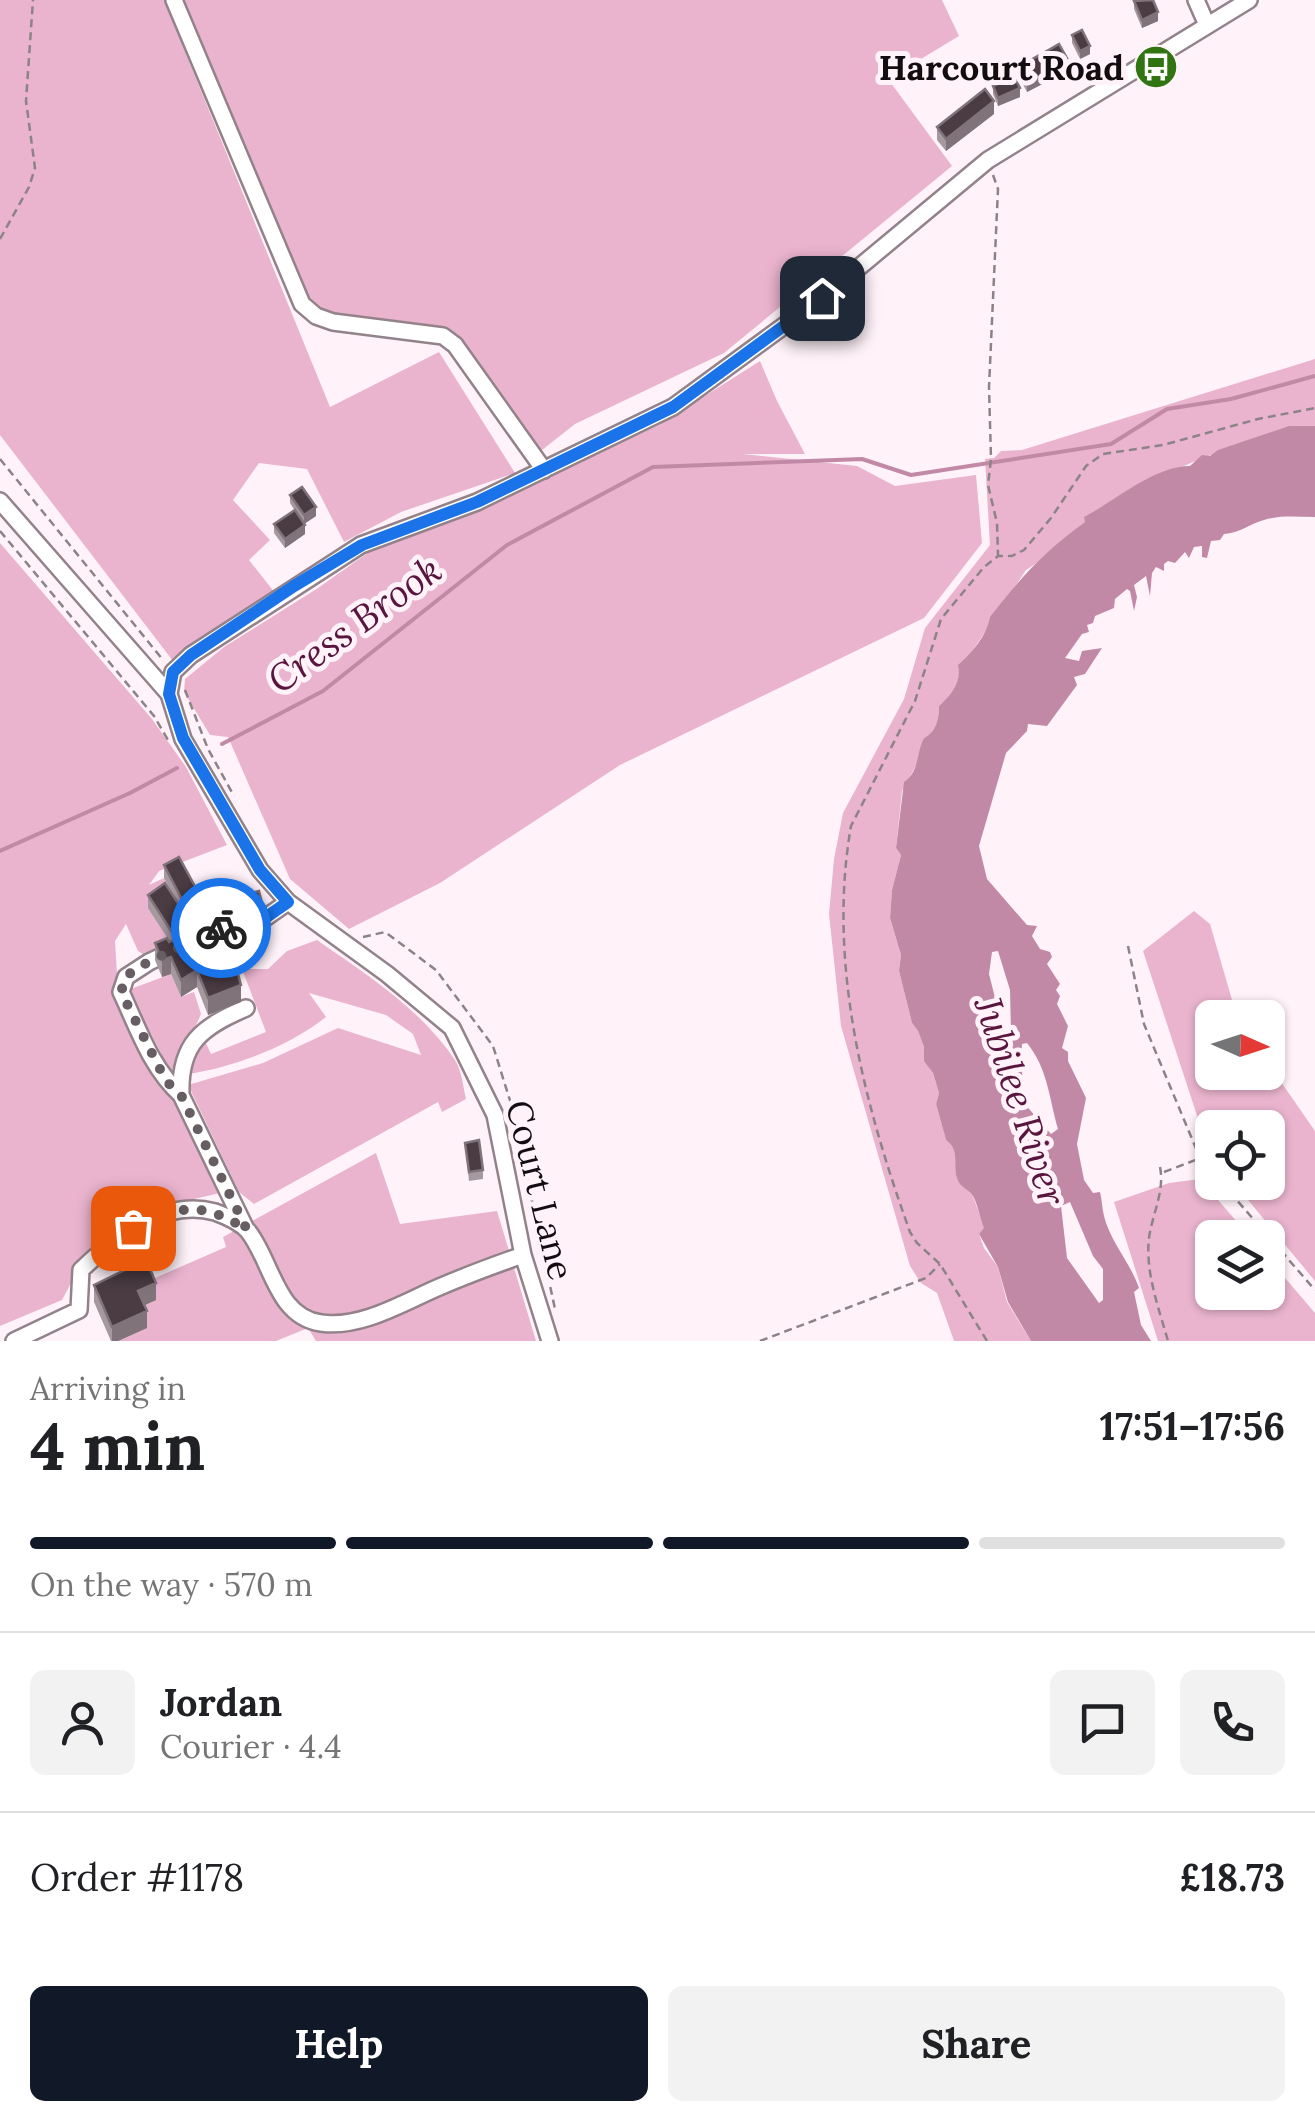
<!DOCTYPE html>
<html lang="en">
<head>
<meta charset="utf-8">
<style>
	body { margin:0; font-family:Lora,serif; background:#f2f2f2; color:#202124; height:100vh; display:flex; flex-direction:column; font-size:38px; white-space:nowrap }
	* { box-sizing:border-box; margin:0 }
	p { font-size:32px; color:#757577 }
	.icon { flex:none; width:55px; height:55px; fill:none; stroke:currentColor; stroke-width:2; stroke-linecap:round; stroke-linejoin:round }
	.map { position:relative; height:1341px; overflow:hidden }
	.details { display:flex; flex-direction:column; background:#fff; flex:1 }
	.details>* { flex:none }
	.needle { width:65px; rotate:93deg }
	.buttons { position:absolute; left:1195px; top:1000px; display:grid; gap:20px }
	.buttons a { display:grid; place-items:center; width:90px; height:90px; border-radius:15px; background:#fff; box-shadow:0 2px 8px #0004; font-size:50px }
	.pin { position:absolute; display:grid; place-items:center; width:85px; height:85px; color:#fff; margin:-42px; border-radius:20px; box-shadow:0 5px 15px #0006 }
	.courier { position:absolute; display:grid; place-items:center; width:100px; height:100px; margin:-50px; border:8px solid #1a73e8; border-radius:50%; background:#fff; color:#222; box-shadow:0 2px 12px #0007 }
	.head em { font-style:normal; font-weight:700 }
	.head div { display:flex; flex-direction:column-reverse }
	.head { display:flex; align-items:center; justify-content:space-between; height:170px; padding:0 30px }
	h1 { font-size:65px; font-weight:700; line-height:75px }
	.bar { display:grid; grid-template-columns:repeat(4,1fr); gap:15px 10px; align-content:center; height:120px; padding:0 30px }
	.bar i { height:12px; border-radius:8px; background:#e0e0e0 }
	.bar .on { background:#111827 }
	.bar p { grid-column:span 4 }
	.line { display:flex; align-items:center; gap:25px; padding:0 30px; border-top:2px solid #e0e0e0 }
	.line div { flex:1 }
	.round { display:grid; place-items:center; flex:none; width:105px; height:105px; border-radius:15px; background:#f2f2f2 }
	.primary-button { display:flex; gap:20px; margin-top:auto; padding:20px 30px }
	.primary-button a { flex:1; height:115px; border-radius:15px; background:#111827; color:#fff; font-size:40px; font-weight:700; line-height:115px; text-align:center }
	.primary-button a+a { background:#f2f2f2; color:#202124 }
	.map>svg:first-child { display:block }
	.green { fill:#eab4ce }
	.water { fill:#c189a5; fill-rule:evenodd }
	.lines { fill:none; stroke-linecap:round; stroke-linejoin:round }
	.stream { stroke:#c189a5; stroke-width:4 }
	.minor-casing { stroke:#93828a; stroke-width:20 }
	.path { stroke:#8c8387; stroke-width:2.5; stroke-dasharray:8 5; stroke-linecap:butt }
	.minor { stroke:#fff; stroke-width:15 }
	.wall { fill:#a5989e }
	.shaded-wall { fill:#81737a }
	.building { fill:#4b3c43; stroke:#81737a; stroke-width:2.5 }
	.done { stroke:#665e62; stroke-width:10; stroke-dasharray:0 18 }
	.route { stroke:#1a73e8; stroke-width:12 }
	.labels { text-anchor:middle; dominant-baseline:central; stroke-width:10; stroke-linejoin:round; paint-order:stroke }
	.poi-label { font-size:35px; font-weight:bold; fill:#140d10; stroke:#fff3f9; text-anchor:end }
	.street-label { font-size:35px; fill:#140d10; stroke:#fff3f9 }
	.water-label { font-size:38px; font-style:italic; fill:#59153d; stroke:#fff3f9 }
</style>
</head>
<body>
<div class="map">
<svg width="1315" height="1341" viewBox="0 0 1315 1341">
	<rect width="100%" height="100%" fill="#fff3f9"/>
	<path class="green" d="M0,0H164L330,407L439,352L515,473L401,512L344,542L307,469L259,463L233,500L270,540L249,560L275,593L173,661L0,435Z
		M184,0H942L959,36L888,79L952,166L724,353L575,424L537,454L449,337L313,311Z
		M1315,359V426C1307,427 1300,426 1292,426C1280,428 1268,436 1256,440C1195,458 1137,484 1085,522C1065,536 1046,559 1026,570L969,656L959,665C962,682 951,695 939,706C939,719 936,732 924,738L919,760L902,791L896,848L901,855L892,890L890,918L901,955L899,971L912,1023L918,1031L924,1047V1060L933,1073L939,1093L936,1104L946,1140L952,1143L956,1152V1171L972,1194L985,1228L979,1234L984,1248L998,1267L1007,1302L1031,1341H954L937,1293L921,1283L910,1266L841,1026L829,914L834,859L843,813L904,699L925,628L990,545L985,459L994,458L1001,451L1022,450Z
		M760,361L777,401L805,454H743L857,466L895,486L976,475L982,543L924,618L620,765L440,883L349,929L290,879L228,737L210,735L184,692L185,679L224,647L318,588L376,547L522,488L659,425Z
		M0,543L152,719L186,767L227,845L159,871L149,885L164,878L193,934L149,958L138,951L126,924L115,941L118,992L220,1193L173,1204L88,1251L62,1300L0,1326Z
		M1194,911L1210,924L1237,1017L1212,1018V1072H1268V1063L1315,1131V1281L1234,1183L1268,1182V1128H1212V1156L1209,1152L1143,951Z
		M317,940C367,975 421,1009 455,1060C462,1071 463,1087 466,1099L442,1112L438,1102L254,1204L239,1192L188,1085L263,1063L338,1028L421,1055L413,1034L386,1015L309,993L326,1017C288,1047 236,1066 189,1074L203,1037L211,1054L266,1032L242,969H268L287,951Z
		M171,974L181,997L194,992L201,1014C191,1038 180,1049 173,1076L128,990Z
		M376,1153L400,1224L497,1211L536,1341H316L308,1328L276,1341H118L147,1328L139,1308L148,1281L226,1247L223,1237Z
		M1200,1179L1250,1237L1212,1238V1292H1268V1258L1315,1313V1341H1158L1114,1202L1169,1183Z"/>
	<path class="water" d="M1289,426H1315V517C1298,517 1280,515 1264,520C1249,524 1240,533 1224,534L1220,540L1211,541L1207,558L1202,557V546L1194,547L1189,558L1185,552L1175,563L1168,561L1164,564V571L1156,567L1152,573L1150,596L1146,576L1134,585L1137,597L1134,611L1130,591L1127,589L1115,599L1114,608L1095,616L1093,623L1087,625L1089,632L1082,634L1065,658L1079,661L1082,651L1102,648L1085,674L1074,677L1077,685L1047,726L1028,724L1027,731L1006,753L979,846L987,879L1027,925L1037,926L1032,936L1040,949L1050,952L1052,957L1047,964L1060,984L1056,990L1060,996L1057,1004L1068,1026L1062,1048L1068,1052V1061L1086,1098L1077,1144L1084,1180L1093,1193L1100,1192C1102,1200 1102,1208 1104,1216C1110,1241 1131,1264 1139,1288L1134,1292L1141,1325L1151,1341H1031L1008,1302L998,1267L979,1234L984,1228C980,1218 978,1205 973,1196C968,1188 960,1188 957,1178C953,1162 960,1150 946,1140L936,1104L939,1093L933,1073L924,1061V1047L918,1031L912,1023L899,971L901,955L890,918L892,890L901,855L896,848L904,782C920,771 916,753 924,738C936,732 939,719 939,706C951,695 962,682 958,665C972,653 987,635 990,617C1021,577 1044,552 1085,522L1084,517C1115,501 1154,466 1190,466L1202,455L1210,456L1218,450ZM998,951L1010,990L1011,1033H1004L989,974L992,952ZM1027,1043C1048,1069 1049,1098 1058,1129L1051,1134L1023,1102C1024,1082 1020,1064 1022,1044ZM1070,1202L1093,1256L1103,1269V1300L1099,1303L1067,1258L1061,1206Z"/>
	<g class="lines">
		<path class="stream" d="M222,744L323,691L507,545L653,467L862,459L911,475L1111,444L1167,409L1231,399L1315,376
			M0,851L130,793L177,768"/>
		<g class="minor-casing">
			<path id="minor" d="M174,0L302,304L316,316L333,322L443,336L455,345L544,470
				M1196,0L1207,25
				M0,501L169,694L183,739L260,870L288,902L387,974L452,1028L495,1115L523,1255L550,1341
				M169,694L173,672L191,655L361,545L477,502L673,407L822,298L988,160L1249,0
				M181,1095C151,1068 138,1028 121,992L126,977L149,962L219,929L265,918L288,902
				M245,1227L181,1095C179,1043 202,1027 246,1008
				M14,1341L79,1310L81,1270C116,1236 164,1198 215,1212C226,1216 241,1223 248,1231C272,1261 276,1317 321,1323C363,1329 407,1300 444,1285C470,1274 497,1264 523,1255"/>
		</g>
		<path class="path" d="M993,175L998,189L989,387L991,459L988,485L997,523L998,555
			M0,239L29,187L35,168L26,101L33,0
			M0,459L163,660
			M0,531L154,716L168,740
			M185,690L208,749L234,796
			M363,937L385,932L436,970L493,1046L512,1107L555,1309
			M1128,946L1144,1024L1200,1158L1212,1173
			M1160,1167C1165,1191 1152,1215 1149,1238C1145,1272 1159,1309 1168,1341
			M1164,1172L1198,1159
			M1221,1182L1315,1290
			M760,1341L926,1278L940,1264
			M987,1341L940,1264L917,1243L910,1232C864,1104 827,963 851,826L915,701L941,619L984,567L998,556H1012L1024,550L1051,518L1086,466L1103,454L1163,445L1258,419L1315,408"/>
		<use href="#minor" class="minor"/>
	</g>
	<path class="wall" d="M1134,1L1158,21L1142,28L1134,9Z
		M1072,35L1090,54L1080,59L1072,43Z
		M1047,51L1068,69L1055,75L1054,72V78L1027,92L1018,75V67L1047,57Z
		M993,86L1020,97L998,106L993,94Z
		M994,114L946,151L937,140V127Z
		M290,495L316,516L304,524L305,534L285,548L274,533V524L299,517L290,503Z
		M164,865L209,925L197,931L203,946L221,949L207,956L222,973L241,1002L208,1015L197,987L181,997L171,974L162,977L155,960V943L170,942L148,908V895L175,898L164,878Z
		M465,1143L483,1170V1179L469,1181Z
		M94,1285L156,1300L145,1305L147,1328L118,1341H111L94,1302Z"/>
	<path class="shaded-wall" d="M1158,12V21L1142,28V20Z
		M1090,46V54L1080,59V51Z
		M1068,60V69L1055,75V67Z
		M1054,69V78L1027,92V83Z
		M1020,88V97L998,106V98Z
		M994,101V114L946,151V139Z
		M316,507V516L304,524V515Z
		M305,525V534L285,548V539Z
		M262,903V911L216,923V914Z
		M209,912V925L193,933V921Z
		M190,922V935L173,946V934Z
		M221,945V949L207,957V952Z
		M171,957V974L162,977V960Z
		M197,970V987L181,997V980Z
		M241,985V1002L208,1015V998Z
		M156,1283V1300L138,1308V1291Z
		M147,1311V1328L118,1341H112V1327Z"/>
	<path class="building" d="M1153,0L1158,12L1142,20L1134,1Z
		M1082,30L1090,46L1080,51L1072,35Z
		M1059,44L1068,60L1055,67L1047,51Z
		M1045,52L1054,69L1027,83L1018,67Z
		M1014,76L1020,88L998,98L993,86Z
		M985,89L994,101L946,139L937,127Z
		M302,487L316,507L304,515L290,495Z
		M295,510L305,525L285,539L274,524Z
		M179,857L209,912L193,921L164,865Z
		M165,883L190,922L173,934L148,895Z
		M259,891L262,903L216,914L213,903Z
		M197,931L208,959L215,956L222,973L236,967L241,985L208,998L197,970L181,980L171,957L162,960L155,943L167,938L169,942Z
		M218,938L221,945L207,952L203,946Z
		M479,1140L483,1170L469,1172L465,1143Z
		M139,1263L148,1264L156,1283L138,1291L147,1311L112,1327L94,1285Z"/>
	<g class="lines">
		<path class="done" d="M133,1228C181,1205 202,1201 247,1230L181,1095L166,1081L121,992L126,976L148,962L221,928"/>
		<path class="route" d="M221,928L265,918L288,902L260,870L183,738L169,694L173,672L191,655L294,586L362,545L477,502L673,407L822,298"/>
	</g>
	<defs>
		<g id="bus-disc" transform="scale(2.25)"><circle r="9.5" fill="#317412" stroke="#fff3f9"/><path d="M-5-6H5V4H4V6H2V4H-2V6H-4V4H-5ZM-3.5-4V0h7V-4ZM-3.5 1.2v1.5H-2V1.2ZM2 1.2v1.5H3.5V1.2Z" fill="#fff"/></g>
	</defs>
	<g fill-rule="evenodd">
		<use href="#bus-disc" x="1156" y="67"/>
	</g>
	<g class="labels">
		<g class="poi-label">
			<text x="1124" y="67">Harcourt Road</text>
		</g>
		<g class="street-label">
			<text transform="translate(540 1190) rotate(76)">Court Lane</text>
		</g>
		<g class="water-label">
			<text transform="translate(354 624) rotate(-36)">Cress Brook</text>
			<text transform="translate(1021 1101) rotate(72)">Jubilee River</text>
		</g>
	</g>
</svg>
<div class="buttons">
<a><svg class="needle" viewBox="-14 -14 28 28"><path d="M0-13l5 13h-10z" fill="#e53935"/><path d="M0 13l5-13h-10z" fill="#757577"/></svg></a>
<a><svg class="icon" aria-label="locate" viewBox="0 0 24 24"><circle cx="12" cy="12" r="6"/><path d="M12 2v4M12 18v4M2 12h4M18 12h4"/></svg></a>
<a><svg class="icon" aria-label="layers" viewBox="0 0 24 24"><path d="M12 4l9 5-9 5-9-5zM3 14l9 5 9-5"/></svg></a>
</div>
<div class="pin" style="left:133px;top:1228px;background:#ea580c"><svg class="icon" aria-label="bag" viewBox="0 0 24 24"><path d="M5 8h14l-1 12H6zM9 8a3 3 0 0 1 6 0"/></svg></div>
<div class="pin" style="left:822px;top:298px;background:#1f2937"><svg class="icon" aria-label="home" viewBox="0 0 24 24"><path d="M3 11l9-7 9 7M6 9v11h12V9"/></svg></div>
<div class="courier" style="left:221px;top:928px"><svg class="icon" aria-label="bike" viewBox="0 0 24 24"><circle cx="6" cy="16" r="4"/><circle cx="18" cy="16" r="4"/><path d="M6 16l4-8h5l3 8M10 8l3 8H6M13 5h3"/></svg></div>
</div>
<section class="details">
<div class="head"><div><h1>4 min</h1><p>Arriving in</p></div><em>17:51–17:56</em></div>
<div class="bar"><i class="on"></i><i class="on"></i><i class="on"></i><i></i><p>On the way · 570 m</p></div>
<div class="line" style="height:180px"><a class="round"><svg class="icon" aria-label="person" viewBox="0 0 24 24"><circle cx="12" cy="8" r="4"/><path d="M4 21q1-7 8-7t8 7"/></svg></a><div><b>Jordan</b><p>Courier · 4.4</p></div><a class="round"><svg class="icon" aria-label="chat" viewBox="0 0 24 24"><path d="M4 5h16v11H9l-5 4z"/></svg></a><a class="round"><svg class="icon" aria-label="phone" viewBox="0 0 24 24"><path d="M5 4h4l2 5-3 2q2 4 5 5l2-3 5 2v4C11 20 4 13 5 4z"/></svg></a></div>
<div class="line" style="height:130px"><div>Order #1178</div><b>£18.73</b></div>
<div class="primary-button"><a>Help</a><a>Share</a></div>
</section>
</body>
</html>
